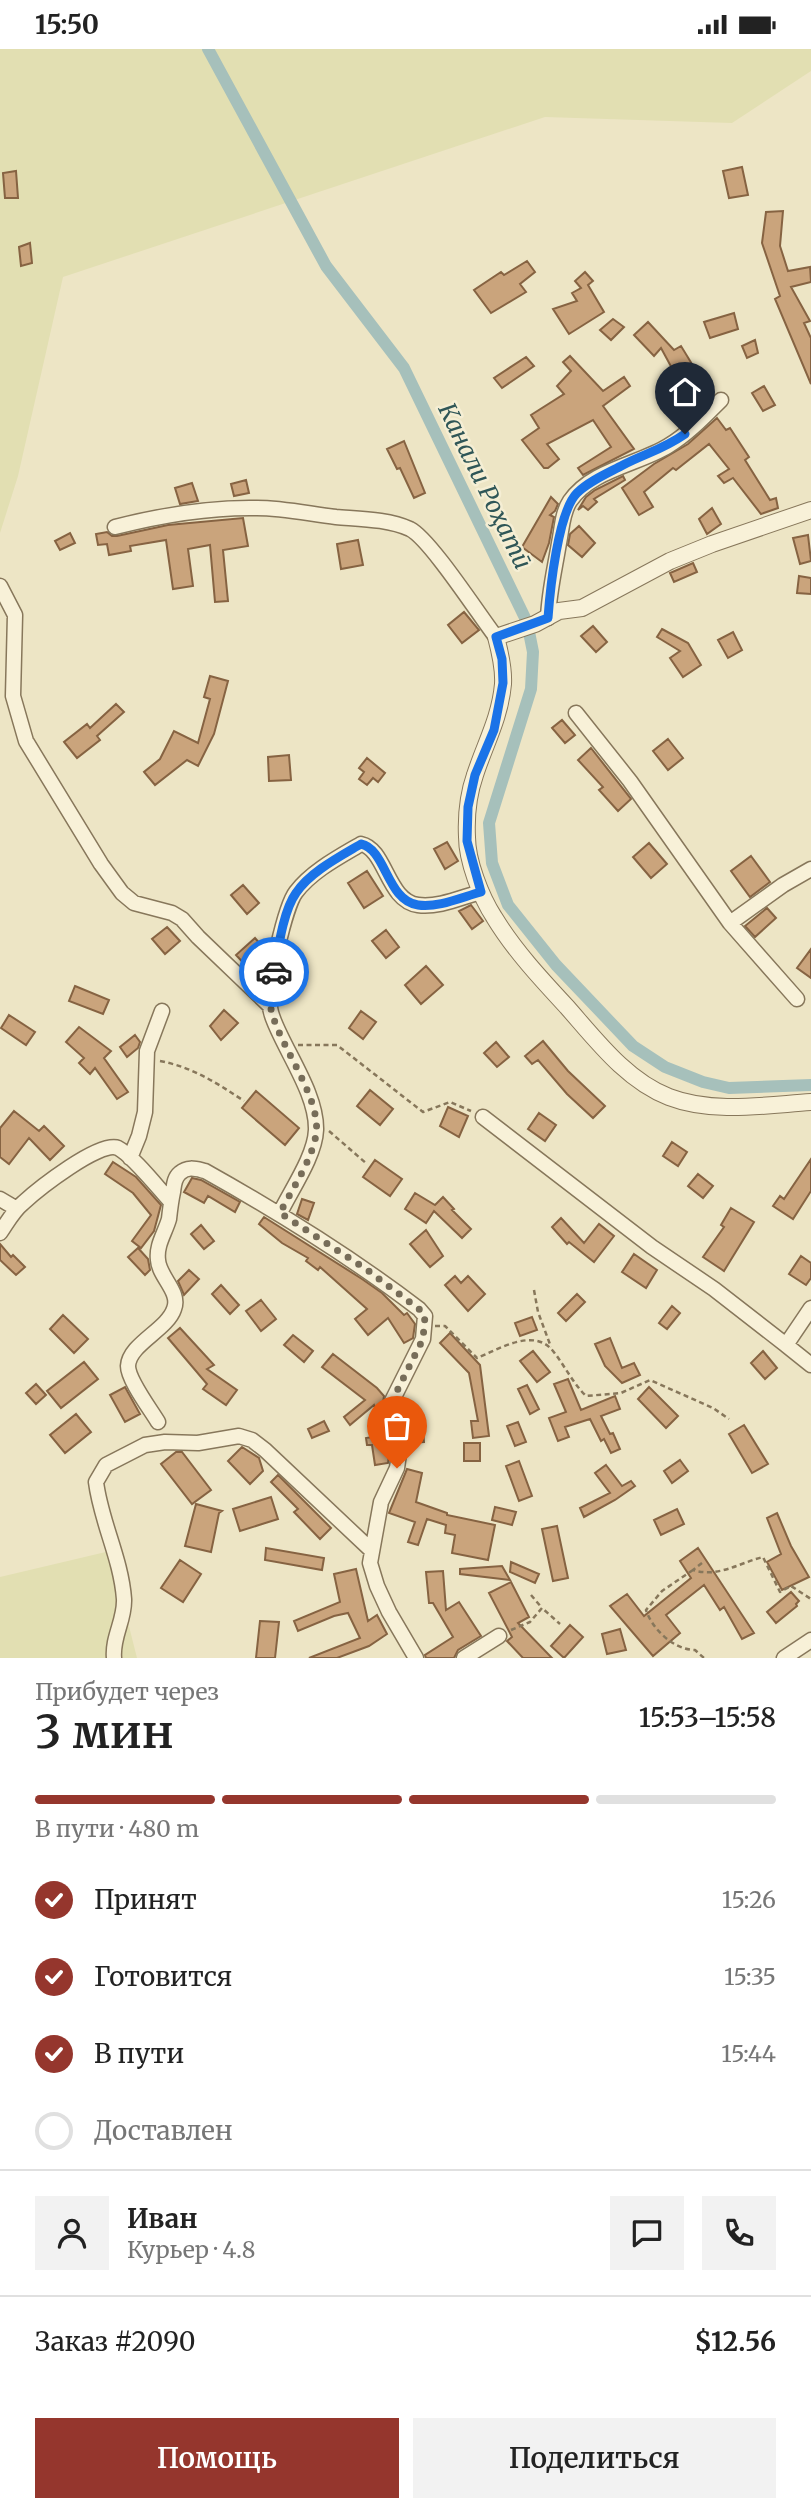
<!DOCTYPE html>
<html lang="ru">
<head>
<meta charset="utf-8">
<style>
	body { margin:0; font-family:Merriweather,serif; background:#f2f2f2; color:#222; height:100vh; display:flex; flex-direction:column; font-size:26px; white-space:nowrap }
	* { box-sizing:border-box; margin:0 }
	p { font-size:23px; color:#767676 }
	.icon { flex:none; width:38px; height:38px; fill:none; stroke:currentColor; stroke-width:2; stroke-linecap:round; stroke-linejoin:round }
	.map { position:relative; height:1609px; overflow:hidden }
	.sheet { display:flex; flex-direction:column; background:#fff; flex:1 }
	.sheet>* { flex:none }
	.pin { position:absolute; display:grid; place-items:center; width:60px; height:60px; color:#fff; margin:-72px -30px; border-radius:50% 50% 50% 0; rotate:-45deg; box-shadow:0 0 7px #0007 }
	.pin .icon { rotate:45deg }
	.courier { position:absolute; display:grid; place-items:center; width:70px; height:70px; margin:-35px; border:5px solid #1a73e8; border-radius:50%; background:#fff; color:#222; box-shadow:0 2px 9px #0007 }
	.headline em { font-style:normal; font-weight:600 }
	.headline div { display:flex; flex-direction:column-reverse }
	.headline { display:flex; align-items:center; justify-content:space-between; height:119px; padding:0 35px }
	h1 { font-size:46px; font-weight:600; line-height:52px }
	.bar { display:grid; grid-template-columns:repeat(4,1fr); gap:10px 7px; align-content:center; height:84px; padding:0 35px }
	.bar i { height:9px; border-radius:5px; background:#e0e0e0 }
	.bar .selected { background:#95362d }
	.bar p { grid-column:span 4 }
	.line { display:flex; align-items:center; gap:18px; padding:0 35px; border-top:2px solid #e0e0e0 }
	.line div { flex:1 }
	.round { display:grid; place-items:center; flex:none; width:74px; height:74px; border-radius:0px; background:#f2f2f2 }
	ol { padding:0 35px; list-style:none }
	li { display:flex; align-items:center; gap:21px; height:77px }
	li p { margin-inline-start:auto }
	li .icon { padding:7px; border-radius:50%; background:#95362d; color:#fff; stroke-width:4 }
	li:last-child { color:#767676 }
	li i { width:38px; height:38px; border:4px solid #e0e0e0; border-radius:50% }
	.cta { display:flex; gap:14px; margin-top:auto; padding:14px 35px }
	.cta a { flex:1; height:80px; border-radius:0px; background:#95362d; color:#fff; font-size:28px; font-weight:600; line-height:80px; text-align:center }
	.cta a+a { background:#f2f2f2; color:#222 }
	.status { display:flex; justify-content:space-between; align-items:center; height:49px; padding:0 35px; background:#fff; direction:ltr }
	.status svg { height:19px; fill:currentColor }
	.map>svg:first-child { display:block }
	.farmland { fill:#e2dfb2 }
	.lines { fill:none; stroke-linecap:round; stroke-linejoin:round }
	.canal { stroke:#a6c0bb; stroke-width:12 }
	.building { fill:#caa47c; stroke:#866342; stroke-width:2 }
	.minor-casing { stroke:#87775b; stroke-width:17 }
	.tertiary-casing { stroke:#87775b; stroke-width:18 }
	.path { stroke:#87775b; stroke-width:2.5; stroke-dasharray:5 3.5; stroke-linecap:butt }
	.minor { stroke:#f8f1d8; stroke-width:14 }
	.tertiary { stroke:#f8f1d8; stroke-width:16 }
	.done { stroke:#776d59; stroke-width:7; stroke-dasharray:0 12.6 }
	.route { stroke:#1a73e8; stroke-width:9 }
	.labels { text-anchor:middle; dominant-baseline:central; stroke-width:5; stroke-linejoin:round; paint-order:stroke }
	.water-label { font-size:24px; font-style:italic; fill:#2f5657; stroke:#f5eed4 }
</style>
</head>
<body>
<div class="status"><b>15:50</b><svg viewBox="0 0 49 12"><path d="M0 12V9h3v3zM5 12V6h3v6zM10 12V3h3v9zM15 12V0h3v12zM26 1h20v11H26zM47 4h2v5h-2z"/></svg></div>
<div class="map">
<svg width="811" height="1609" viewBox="0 0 811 1609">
	<rect width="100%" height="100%" fill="#ede5c5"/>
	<path class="farmland" d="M0,0H811V22L732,74L545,68L63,228L18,427L0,484Z
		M110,1502L137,1609H0V1528Z"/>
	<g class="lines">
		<path class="canal" d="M208,0L326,217L404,319L527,573L533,603L531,640L489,774L492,814L508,856L556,916L633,997L665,1018L703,1033L729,1039L811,1036"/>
	</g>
	<path class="building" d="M742,118L748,146L729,149L723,122Z
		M16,122L18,149H5L3,124Z
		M783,162L780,197L788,222L810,218L811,233L791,238L810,272L804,274L811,289V335L775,250L780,247L762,194L766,163Z
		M30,194L32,214L21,217L19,198Z
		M527,212L535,223L520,235L526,243L491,264L474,241L501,223L504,226Z
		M585,223L593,232L588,236L604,263L569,285L553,260L577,252L572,244L581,239L575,232Z
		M734,264L738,280L710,289L704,273Z
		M613,270L624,278L611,291L600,281Z
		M648,273L674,301L681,297L695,320V324L680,334L661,299L654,307L634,286Z
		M755,291L758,304L747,309L742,297Z
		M570,307L603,342L624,328L630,337L603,357L634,400L583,426L578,419L611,398L593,371L547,395L559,410L548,419H544L522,391L539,379L531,366L564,345L557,337L571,322L563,313Z
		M526,308L534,317L502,339L494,329Z
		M764,337L775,356L763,362L752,344Z
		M700,341L708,351L686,372L676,362Z
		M717,369L726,381L730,379L749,408L745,411L770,451L776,449L778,459L761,465L733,429L724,434L718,427L729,420L709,395L676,421L673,419L644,443L653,458L639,466L622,439L654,415L688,395Z
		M404,392L425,444L414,449L400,419L397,420L387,400Z
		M623,427L625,431L594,450L597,453L588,461L583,457L578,461L586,448L595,441Z
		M246,431L249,444L234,447L231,435Z
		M192,434L198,452L180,455L175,439Z
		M551,448L558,455L555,462L550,466L554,468L549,494L542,513L522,498Z
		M712,459L721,475L707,485L699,470Z
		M243,469L248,497L223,501L228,552L215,553L210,496L188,500L193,537L173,540L166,491L130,497L131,502L109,506L107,495L98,496L96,485L107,483L112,487H117L168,476Z
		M579,477L595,494L582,508L568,496L570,485Z
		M70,484L75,494L60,501L55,492Z
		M808,486L811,512L800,515L793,489Z
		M358,491L363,516L341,520L337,495Z
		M693,514L697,523L674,533L670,524Z
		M799,527L811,529V545L797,544Z
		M464,563L479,581L462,594L448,576Z
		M593,577L607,593L596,603L581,587Z
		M662,580L688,594L701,616L683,628L670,609L680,602L657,588Z
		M733,583L742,601L728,609L718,591Z
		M210,627L228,632L214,685L198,717L187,711L155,736L144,723L160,710L174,682L198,694L210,650L204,648Z
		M116,655L124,663L97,687L100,691L77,709L64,693L87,675L90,679Z
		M562,671L575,686L565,694L552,679Z
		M668,690L683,709L668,721L653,702Z
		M591,699L631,750L618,762L599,741L603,738L578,711Z
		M289,706L291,731L269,732L268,708Z
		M367,709L385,724L378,733L373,729L367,736L359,730L364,723L359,719Z
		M447,793L458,812L445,820L434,800Z
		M649,794L667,815L651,829L633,808Z
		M751,807L770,833L750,848L731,822Z
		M367,822L383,847L364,859L348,834Z
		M243,836L259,854L247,865L231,846Z
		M471,856L483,872L472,880L459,862Z
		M767,859L776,869L755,888L745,877Z
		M167,878L180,892L165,905L152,890Z
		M386,881L399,898L386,909L372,892Z
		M255,889L267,903L266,908L251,922L236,906Z
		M811,900V929L797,919Z
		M426,917L443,936L421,955L405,936Z
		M75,937L109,951L103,965L69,952Z
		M224,961L238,974L221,991L210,977Z
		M361,962L376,973L363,990L349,979Z
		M9,966L35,983L26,996L1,979Z
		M79,978L111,1002L104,1009L128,1043L117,1050L95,1019L90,1025L79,1014L84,1009L66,993Z
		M135,986L140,993L138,999L127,1008L120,998Z
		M543,992L568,1022L605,1057L593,1069L567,1045L538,1011L532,1015L525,1007Z
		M496,993L509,1008L497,1018L484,1004Z
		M370,1041L393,1060L380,1076L357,1057Z
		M256,1042L299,1079L285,1096L242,1059Z
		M448,1058L468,1067L459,1088L440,1077Z
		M14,1062L39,1082L44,1077L64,1097L50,1111L29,1089L9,1115L0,1108V1079Z
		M539,1064L556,1076L545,1092L528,1080Z
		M672,1093L687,1103L678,1117L663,1107Z
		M811,1110V1142L793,1170L773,1157L780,1147L784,1150Z
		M375,1111L402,1130L390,1147L363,1128Z
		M113,1113L136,1128L161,1156L154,1182L141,1199L132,1192L151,1166L133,1144L105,1125Z
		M698,1125L713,1137L703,1149L688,1137Z
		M192,1129L201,1131L240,1153L235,1163L208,1147L204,1154L184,1143Z
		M415,1144L435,1156L443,1148L454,1160L452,1161L471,1180L462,1189L434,1162L426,1174L405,1160Z
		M302,1150L314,1154L308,1171L297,1165Z
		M731,1159L754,1173L724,1222L703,1208L724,1178L721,1176Z
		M264,1168L362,1230L382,1244L404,1266L407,1264L415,1275L413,1289L404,1294L388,1269L368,1286L355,1270L367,1260L320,1218L318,1221L306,1212L308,1209L282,1194L259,1175Z
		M561,1169L584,1194L599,1175L614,1187L594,1213L569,1193L567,1195L552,1178Z
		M201,1176L214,1192L204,1200L191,1185Z
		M426,1181L443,1207L430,1218L410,1195Z
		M0,1195L11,1208L13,1206L25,1218L16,1226L0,1211Z
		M138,1199L148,1210L150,1221L145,1226L128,1208Z
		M634,1205L657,1221L646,1239L622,1223Z
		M801,1207L811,1214V1229L806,1236L789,1225Z
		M189,1221L199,1230L184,1246L178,1232Z
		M455,1227L461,1234L468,1227L485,1245L468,1262L445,1236Z
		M221,1236L239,1256L230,1265L212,1245Z
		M577,1245L585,1253L566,1272L558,1264Z
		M261,1251L276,1270L261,1282L246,1262Z
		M672,1257L680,1264L667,1280L659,1274Z
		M63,1266L88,1290L74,1304L50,1280Z
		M532,1268L537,1281L520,1287L515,1274Z
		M180,1279L214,1316L207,1320L237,1341L226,1356L203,1340L207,1335L168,1289Z
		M450,1284L480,1316L489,1387L473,1389L471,1372H478L469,1324L440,1294Z
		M293,1286L313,1302L304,1313L284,1296Z
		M610,1289L622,1319L634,1314L640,1326L622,1334L605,1317L595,1295Z
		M533,1302L550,1323L537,1333L520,1312Z
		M763,1302L777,1319L765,1330L751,1314Z
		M333,1305L377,1339L384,1347L383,1354L390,1398L388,1414L375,1416L372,1396H367L366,1389L385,1386L374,1356L350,1376L344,1368L365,1351L322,1318Z
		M84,1313L98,1330L61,1359L47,1342Z
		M568,1330L581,1361L615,1347L620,1360L601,1367L610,1385L613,1384L620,1400L611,1404L604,1390L601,1392L590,1370L565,1378L569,1388L558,1392L549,1369L566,1363L554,1335Z
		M36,1335L46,1346L36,1355L26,1344Z
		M527,1336L539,1360L530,1365L518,1340Z
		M125,1338L140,1365L125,1373L110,1346Z
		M649,1338L678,1367L666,1379L638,1350Z
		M76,1365L91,1383L65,1404L50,1386Z
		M422,1366L424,1393L409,1394L407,1382Z
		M324,1372L329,1382L312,1389L308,1380Z
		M518,1373L526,1393L515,1397L507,1377Z
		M744,1376L768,1415L752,1424L729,1385Z
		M464,1394H480V1412H464Z
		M242,1398L259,1409L263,1422L250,1435L228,1412Z
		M176,1403H182L211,1441L192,1455L161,1415Z
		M680,1411L688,1422L672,1434L664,1422Z
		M519,1412L532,1447L519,1452L506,1417Z
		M606,1416L622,1437L631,1432L635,1437L615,1451L584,1468L580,1459L610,1444L595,1424Z
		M407,1420L422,1424L416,1453L447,1464V1466L495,1476L488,1511L452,1504L455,1486L445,1484L446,1476L427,1470L418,1496L408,1493L415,1473L389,1464Z
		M278,1426L331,1479L320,1490L294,1463L298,1460L271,1433Z
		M271,1448L278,1470L240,1482L233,1460Z
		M196,1455L222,1462L219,1464L211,1503L185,1497Z
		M495,1458L516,1463L512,1476L492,1471Z
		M677,1460L684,1475L661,1486L654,1471Z
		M777,1464L791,1497L809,1528L782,1541L767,1513L781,1505L767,1469Z
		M557,1477L568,1529L553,1532L542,1480Z
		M266,1499L324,1509L322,1521L265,1511Z
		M698,1499L754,1584L742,1590L724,1558L720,1561L704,1536L666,1566L680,1584L653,1607L610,1557L627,1545L644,1567L691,1529L680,1512Z
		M180,1511L201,1525L183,1553L161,1539Z
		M511,1513L539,1525L535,1534L510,1523Z
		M502,1517L510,1531L460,1525V1520Z
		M356,1520L368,1572L377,1566L387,1585L369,1597L337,1609H309L360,1589L348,1564L334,1567L298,1582L294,1572L340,1553L334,1525Z
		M443,1522L446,1561L459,1553L481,1587L458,1601L454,1609H426L425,1606L453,1588L433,1554H429L426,1523Z
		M511,1533L529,1568L518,1574L552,1609H523L507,1592L512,1588L489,1544Z
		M791,1543L799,1552L796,1555L797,1557L776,1574L767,1563Z
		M260,1572L279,1573L275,1609H256Z
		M570,1576L583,1588L564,1609L551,1597Z
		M620,1580L626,1601L607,1605L602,1585Z"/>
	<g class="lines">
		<g class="minor-casing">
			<path id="minor" d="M115,478C162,466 208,458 257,459C283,459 310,465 336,468C360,470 388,470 410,480C430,490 479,566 496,588
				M0,537L15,566L13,647L26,692L101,815L122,844L134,854L172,864L182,870L198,888L270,957
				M548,569C549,543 555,519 559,494C562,480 562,464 570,452C591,421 639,415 668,397C688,385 705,367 721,351
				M576,664L630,732L730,874L797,950
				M730,874L783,836L811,820
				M483,1068L652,1198L714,1240L786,1296
				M130,1109L139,1087L145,1063L147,1002L162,962
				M0,1150L17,1160
				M280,1164C291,1141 315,1107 316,1081C317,1046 287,1005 274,972C272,967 270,961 270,957C267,937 285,857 296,843C312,822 339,808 361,795C386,800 387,852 418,856C438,859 462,848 481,843
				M0,1184C7,1174 13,1162 23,1154C37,1141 100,1091 118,1099C132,1106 159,1140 171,1153
				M811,1259L786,1296L811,1316
				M158,1373C151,1361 128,1331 128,1317C129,1295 167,1281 174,1260C181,1243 159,1228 158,1211C156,1196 165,1184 169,1170C170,1161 171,1152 173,1143C174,1136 174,1129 180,1124C188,1117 196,1120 205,1122C280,1164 351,1208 419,1260L425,1267L423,1290L392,1352L400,1398L397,1419L381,1453L370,1514L377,1537L389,1563L416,1609
				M114,1609C112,1588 125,1571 124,1550C121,1509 101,1473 96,1433L106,1416L145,1396L165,1393L198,1394L239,1387L252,1391L265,1401L371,1501
				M464,1609L499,1587
				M784,1609L811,1591"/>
		</g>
		<g class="tertiary-casing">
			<path id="tertiary" d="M811,461L712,495L670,512L582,559L559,562L535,575L496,588C500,603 504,619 503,635C500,669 485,695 475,726C468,746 466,767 467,788C467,812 481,848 494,868C514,901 541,930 567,958C596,991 627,1032 669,1048C713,1065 766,1056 811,1053"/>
		</g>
		<path class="path" d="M298,996H337L423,1063L450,1053L471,1062
			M160,1012C192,1018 217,1034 244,1052
			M329,1082L367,1115
			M534,1241L538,1263L551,1298
			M435,1277H445L477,1309C499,1300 534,1278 553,1302C565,1317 572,1333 586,1347L621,1344L650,1331L713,1359L729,1370
			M702,1514L693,1521C718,1529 739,1514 763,1508L780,1543L791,1537L811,1550
			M693,1521L662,1542L646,1561C652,1580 674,1601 695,1601L704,1609
			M531,1546L542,1559
			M511,1581L530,1573L542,1559L560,1575"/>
		<use href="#minor" class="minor"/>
		<use href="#tertiary" class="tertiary"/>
	</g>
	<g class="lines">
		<path class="done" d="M274,923C271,935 268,948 271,960C279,997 322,1049 316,1086C311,1113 292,1140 280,1164L366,1220L419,1260L425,1267L423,1290L392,1352L400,1398L397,1419"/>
		<path class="route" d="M274,923C278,901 283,862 296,844C310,823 339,808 361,795C386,800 387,852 418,856C438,859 462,848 481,843L467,792L468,758L475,726L494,681L503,634L502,610L496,588L548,569C550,541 558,463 577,444C589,432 608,424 623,416C646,404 662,401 685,385"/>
	</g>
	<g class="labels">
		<g class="water-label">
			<text transform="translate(485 437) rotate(64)">Канали Роҳатӣ</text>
		</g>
	</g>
</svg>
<div class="pin" style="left:397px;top:1419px;background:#ea580c"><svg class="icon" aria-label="bag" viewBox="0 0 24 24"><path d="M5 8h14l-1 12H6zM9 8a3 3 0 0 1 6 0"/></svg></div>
<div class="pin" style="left:685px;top:385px;background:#1f2937"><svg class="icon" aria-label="home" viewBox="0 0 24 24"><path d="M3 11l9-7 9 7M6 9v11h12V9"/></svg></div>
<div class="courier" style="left:274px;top:923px"><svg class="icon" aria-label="car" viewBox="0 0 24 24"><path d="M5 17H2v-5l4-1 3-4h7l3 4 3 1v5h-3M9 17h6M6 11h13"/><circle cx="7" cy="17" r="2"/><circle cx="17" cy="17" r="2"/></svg></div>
</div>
<section class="sheet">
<div class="headline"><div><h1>3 мин</h1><p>Прибудет через</p></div><em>15:53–15:58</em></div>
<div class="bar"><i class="selected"></i><i class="selected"></i><i class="selected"></i><i></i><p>В пути · 480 m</p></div>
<ol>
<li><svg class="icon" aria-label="check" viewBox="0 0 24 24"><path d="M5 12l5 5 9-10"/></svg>Принят<p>15:26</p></li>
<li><svg class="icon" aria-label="check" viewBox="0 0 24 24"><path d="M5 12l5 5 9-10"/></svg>Готовится<p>15:35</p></li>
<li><svg class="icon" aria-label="check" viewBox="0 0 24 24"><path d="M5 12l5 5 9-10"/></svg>В пути<p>15:44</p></li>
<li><i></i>Доставлен</li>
</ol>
<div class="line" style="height:126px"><a class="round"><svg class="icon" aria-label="person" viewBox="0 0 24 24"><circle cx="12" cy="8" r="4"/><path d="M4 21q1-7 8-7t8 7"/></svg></a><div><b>Иван</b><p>Курьер · 4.8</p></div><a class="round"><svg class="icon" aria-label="chat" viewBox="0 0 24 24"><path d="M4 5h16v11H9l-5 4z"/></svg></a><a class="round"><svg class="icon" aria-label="phone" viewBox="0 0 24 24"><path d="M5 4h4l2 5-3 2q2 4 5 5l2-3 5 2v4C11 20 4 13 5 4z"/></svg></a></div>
<div class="line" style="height:91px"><div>Заказ #2090</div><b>$12.56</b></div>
<div class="cta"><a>Помощь</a><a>Поделиться</a></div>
</section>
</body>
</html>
